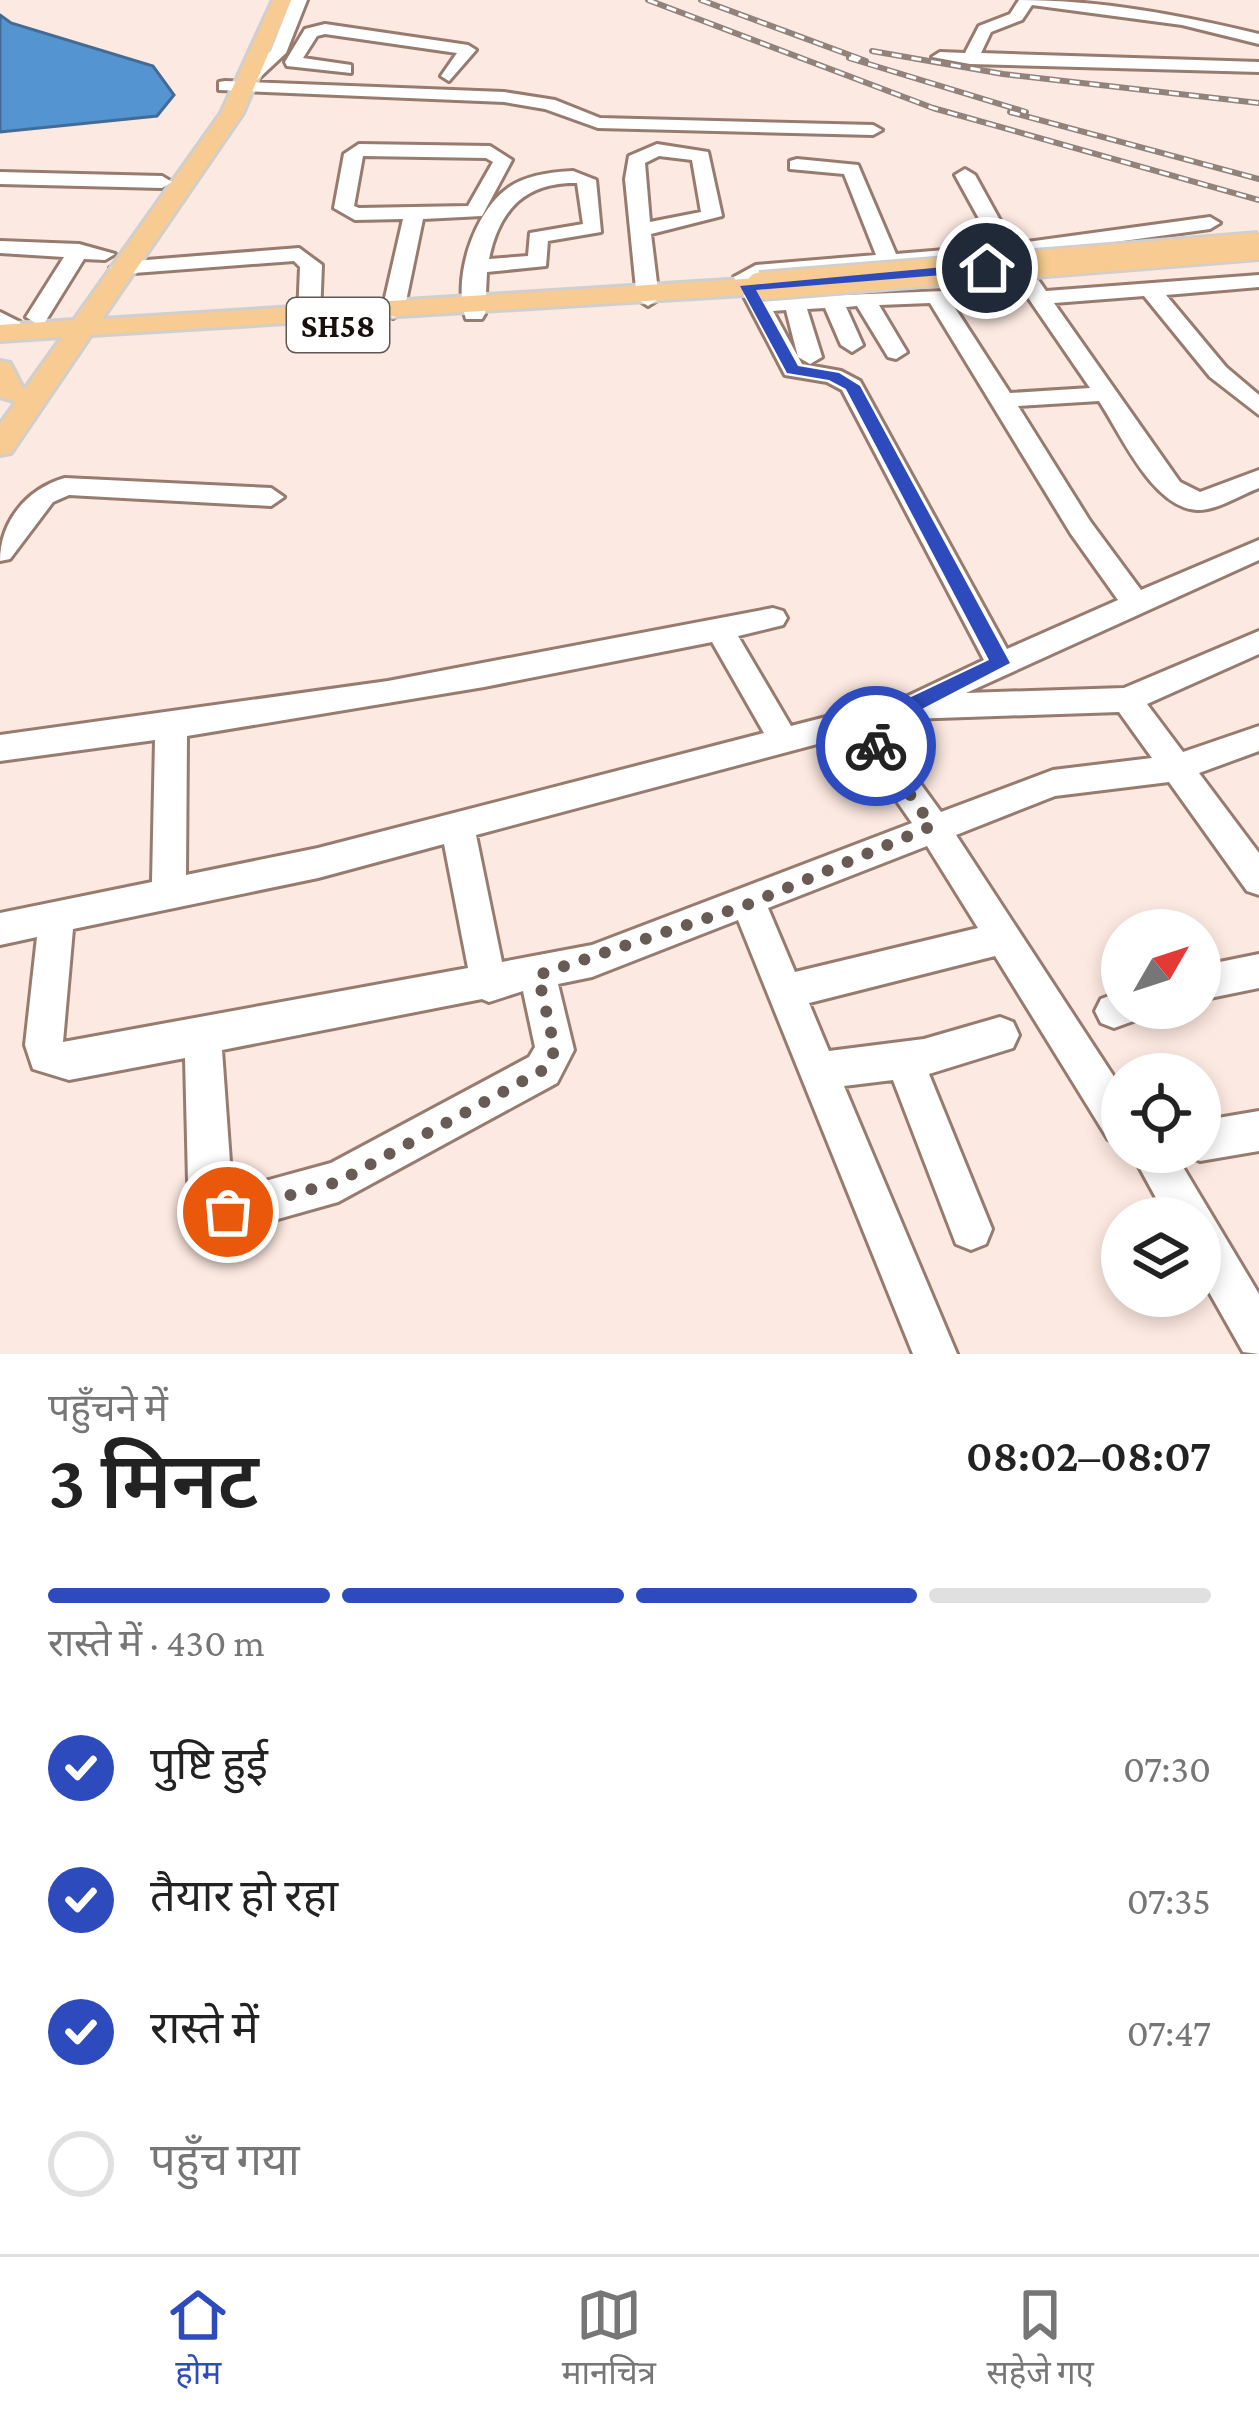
<!DOCTYPE html>
<html lang="hi">
<head>
<meta charset="utf-8">
<style>
	body { margin:0; font-family:"Crimson Pro","Noto Sans Devanagari",serif; background:#f6f6f6; color:#222; height:100vh; display:flex; flex-direction:column; font-size:45px; white-space:nowrap }
	* { box-sizing:border-box; margin:0 }
	p { font-size:39px; color:#767676 }
	.icon { flex:none; width:66px; height:66px; fill:none; stroke:currentColor; stroke-width:2; stroke-linecap:round; stroke-linejoin:round }
	.map { position:relative; height:1354px; overflow:hidden }
	.drawer { display:flex; flex-direction:column; background:#fff; flex:1 }
	.drawer>* { flex:none }
	.needle { width:78px; rotate:51deg }
	.controls { position:absolute; left:1101px; top:909px; display:grid; gap:24px }
	.controls a { display:grid; place-items:center; width:120px; height:120px; border-radius:50%; background:#fff; box-shadow:0 6px 18px #0003; font-size:60px }
	.pin { position:absolute; display:grid; place-items:center; width:102px; height:102px; color:#fff; margin:-51px; border:6px solid #fff; border-radius:50%; box-shadow:0 3px 12px #0007 }
	.courier { position:absolute; display:grid; place-items:center; width:120px; height:120px; margin:-60px; border:9px solid #2d4bbc; border-radius:50%; background:#fff; color:#222; box-shadow:0 3px 15px #0007 }
	.overview em { font-style:normal; font-weight:600 }
	.overview div { display:flex; flex-direction:column-reverse }
	.overview { display:flex; align-items:center; justify-content:space-between; height:204px; padding:0 48px }
	h1 { font-size:78px; font-weight:600; line-height:90px }
	.bar { display:grid; grid-template-columns:repeat(4,1fr); gap:18px 12px; align-content:center; height:144px; padding:0 48px }
	.bar i { height:15px; border-radius:9px; background:#e0e0e0 }
	.bar .current { background:#2d4bbc }
	.bar p { grid-column:span 4 }
	ol { padding:0 48px; list-style:none }
	li { display:flex; align-items:center; gap:36px; height:132px }
	li p { margin-inline-start:auto }
	li .icon { padding:12px; border-radius:50%; background:#2d4bbc; color:#fff; stroke-width:4 }
	li:last-child { color:#767676 }
	li i { width:66px; height:66px; border:6px solid #e0e0e0; border-radius:50% }
	.dock { display:flex; justify-content:space-around; align-items:center; height:168px; border-top:3px solid #e0e0e0; background:#fff; font-size:33px; color:#767676 }
	.dock a { display:grid; justify-items:center; gap:6px }
	.dock .current { color:#2d4bbc }
	.map>svg:first-child { display:block }
	.water { fill:#5394d1; stroke:#426c96; stroke-width:3 }
	.lines { fill:none; stroke-linecap:round; stroke-linejoin:round }
	.minor-casing { stroke:#977b6f; stroke-width:6 }
	.major-casing { stroke:#d1cfce; stroke-width:6 }
	.minor { fill:#fff; fill-rule:evenodd }
	.major { fill:#f7cb91; fill-rule:evenodd }
	.rail-casing { stroke:#91827c; stroke-width:6 }
	.rail { stroke:#fff; stroke-width:3; stroke-dasharray:10; stroke-linecap:butt }
	.major-bridge-casing { stroke:#d1cfce; stroke-width:32; stroke-linecap:butt }
	.major-bridge { stroke:#f7cb91; stroke-width:27 }
	.route { fill:#2d4bbc }
	.done { stroke:#685b56; stroke-width:12; stroke-dasharray:0 21.6 }
	.labels { text-anchor:middle; dominant-baseline:central; stroke-width:9; stroke-linejoin:round; paint-order:stroke }
	.shield { fill:#fff; stroke:#5e5754; stroke-width:3 }
	.shield-label { font-size:33px; font-weight:bold; fill:#190f0b }
</style>
</head>
<body>
<div class="map">
<svg width="1259" height="1354" viewBox="0 0 1259 1354">
	<rect width="100%" height="100%" fill="#fce9e1"/>
	<path class="water" d="M0,15L11,23L153,66L174,95L157,116L0,132Z"/>
	<g class="lines">
		<g class="minor-casing">
			<path id="minor" d="M291,0H307L286,53L257,80H245V72L271,51Z
				M1019,0C1101,0 1180,15 1259,34V44L1182,25L1032,5L1022,20L991,32L981,53L1259,62V72L970,64L932,57L940,52L965,53L979,26L1010,14Z
				M325,24L468,45L476,50L449,81L441,76L457,53L325,34L317,36L303,58L351,65V73L287,66L285,62L305,29Z
				M225,81L504,92L555,100L600,118L873,125L882,130L873,135L598,128L545,109L504,102L219,90V82Z
				M359,144L490,146L512,160L482,216L423,219L404,311L393,318L382,311L403,219L355,220L334,208L344,154ZM363,156L486,158L493,162L468,206L359,208L354,206Z
				M657,144L708,152L722,216L651,234L659,299L648,306L637,299L625,179L629,156ZM659,156L692,160L701,212L650,222L645,163Z
				M797,159L858,165L896,254L994,246L955,175L965,169L975,175L1013,244L1210,217L1220,223L1210,229L1021,255L1046,291L1259,275V287L1166,295L1226,367L1259,395V415L1210,377L1144,296L1054,303L1180,482L1200,492L1259,470V488C1242,494 1216,511 1197,510C1152,507 1121,434 1099,401L1018,406L1090,521L1141,590L1259,540V560L966,693L1124,688L1259,631V654L1147,704L1183,752L1259,726V751L1199,773L1259,853V895L1247,891L1169,782L1055,796L956,835L1122,1089V1145L1108,1139L995,956L809,1003L829,1051L924,1039L1000,1017L1013,1022L1019,1035L1013,1048L929,1074L992,1229L986,1244L971,1250L956,1244L893,1080L844,1086L957,1354H913L738,920L592,977L558,984L574,1050L557,1083L338,1202L228,1233L202,1222L188,1181L185,1058L69,1080L33,1069L25,1045L37,937L0,945V913L152,882L155,740L0,761V735L388,681L773,608L783,611L787,618L783,625L738,636L791,726L908,696L984,660L842,390L827,382L785,375L734,277L756,265L876,255L844,174L790,169V161ZM1001,258L1090,388L1010,393L944,291L767,298L757,279ZM930,303L1071,534L1118,600L1007,649L860,381L841,371L802,364L773,311L786,310L798,357L810,364L822,357L807,309L825,308L841,345L852,352L863,345L846,307L857,306L888,357L896,359L907,352L879,305ZM712,642L764,733L318,848L186,875L187,736L484,687ZM1119,712L1152,758L1053,770L941,812L879,727L909,719ZM851,735L912,823L592,945L502,962L476,835ZM444,844L468,968L63,1042L73,929L318,878ZM927,846L978,928L795,972L768,908ZM523,991L535,1047L529,1057L331,1163L232,1190L222,1050L482,999L489,1002Z
				M573,171L596,180L601,232L548,241L546,266L487,272L485,314L482,319H466C452,280 473,213 508,188C526,175 551,172 573,171ZM577,183L583,224L530,233L528,256L489,259C499,209 526,182 577,183Z
				M0,172L162,176L172,182L162,188L0,184Z
				M0,241L79,244L115,254L105,260L84,259L45,322L37,324L26,317L64,257L0,253Z
				M299,248L322,265L320,316L309,323L298,316L300,267L294,261L121,274L110,268L121,262Z
				M0,312L20,322V332L0,329Z
				M65,478L271,488L284,497L271,506L69,495L53,502L10,559L0,561C0,522 26,489 65,478Z
				M1259,954V988L1200,1000V966Z
				M1122,991V1008H1142L1136,1020L1114,1028L1101,1023L1095,1011L1101,999Z
				M1259,1111V1151L1200,1161L1186,1155L1200,1152V1121Z
				M1131,1152H1174L1259,1294V1354L1243,1352L1200,1276V1218H1167Z"/>
		</g>
		<g class="major-casing">
			<path id="major" d="M273,0H291L243,113L102,319L760,278L773,286L760,294L91,335L11,453L0,455V424L16,402L0,397V361L10,363L24,390L62,337L0,341V325L74,320L221,113Z"/>
		</g>
		<use href="#minor" class="minor"/>
		<use href="#major" class="major"/>
		<g class="rail-casing">
			<path id="rail" d="M648,0L933,108L1259,200
				M701,0L866,61
				M872,51L1003,74L1259,103
				M849,58L1026,112
				M1010,112L1259,179"/>
		</g>
		<use href="#rail" class="rail"/>
		<g class="major-bridge-casing">
			<path id="major-bridge" d="M760,286L1259,246"/>
		</g>
		<use href="#major-bridge" class="major-bridge"/>
	</g>
	<path class="route" d="M987,263L992,271L756,290L798,366L839,373L860,386L1010,663L916,712L871,723L886,746L876,754L849,723V712L905,700L989,660L846,389L829,380L787,373L740,286Z"/>
	<g class="lines">
		<path class="done" d="M228,1212L338,1182L543,1070L555,1050L538,975L749,904L932,826L876,746"/>
	</g>
	<g class="labels">
		<rect class="shield" x="287" y="298" width="102" height="54" rx="9"/>
		<g class="shield-label">
			<text x="338" y="325">SH58</text>
		</g>
	</g>
</svg>
<div class="controls">
<a><svg class="needle" viewBox="-14 -14 28 28"><path d="M0-13l5 13h-10z" fill="#e53935"/><path d="M0 13l5-13h-10z" fill="#767676"/></svg></a>
<a><svg class="icon" aria-label="locate" viewBox="0 0 24 24"><circle cx="12" cy="12" r="6"/><path d="M12 2v4M12 18v4M2 12h4M18 12h4"/></svg></a>
<a><svg class="icon" aria-label="layers" viewBox="0 0 24 24"><path d="M12 4l9 5-9 5-9-5zM3 14l9 5 9-5"/></svg></a>
</div>
<div class="pin" style="left:228px;top:1212px;background:#ea580c"><svg class="icon" aria-label="bag" viewBox="0 0 24 24"><path d="M5 8h14l-1 12H6zM9 8a3 3 0 0 1 6 0"/></svg></div>
<div class="pin" style="left:987px;top:268px;background:#1f2937"><svg class="icon" aria-label="home" viewBox="0 0 24 24"><path d="M3 11l9-7 9 7M6 9v11h12V9"/></svg></div>
<div class="courier" style="left:876px;top:746px"><svg class="icon" aria-label="bike" viewBox="0 0 24 24"><circle cx="6" cy="16" r="4"/><circle cx="18" cy="16" r="4"/><path d="M6 16l4-8h5l3 8M10 8l3 8H6M13 5h3"/></svg></div>
</div>
<section class="drawer">
<div class="overview"><div><h1>3 मिनट</h1><p>पहुँचने में</p></div><em>08:02–08:07</em></div>
<div class="bar"><i class="current"></i><i class="current"></i><i class="current"></i><i></i><p>रास्ते में · 430 m</p></div>
<ol>
<li><svg class="icon" aria-label="check" viewBox="0 0 24 24"><path d="M5 12l5 5 9-10"/></svg>पुष्टि हुई<p>07:30</p></li>
<li><svg class="icon" aria-label="check" viewBox="0 0 24 24"><path d="M5 12l5 5 9-10"/></svg>तैयार हो रहा<p>07:35</p></li>
<li><svg class="icon" aria-label="check" viewBox="0 0 24 24"><path d="M5 12l5 5 9-10"/></svg>रास्ते में<p>07:47</p></li>
<li><i></i>पहुँच गया</li>
</ol>
</section>
<nav class="dock">
<a class="current"><svg class="icon" aria-label="home" viewBox="0 0 24 24"><path d="M3 11l9-7 9 7M6 9v11h12V9"/></svg>होम</a>
<a><svg class="icon" aria-label="map" viewBox="0 0 24 24"><path d="M3 6l6-2 6 2 6-2v14l-6 2-6-2-6 2zM9 4v14M15 6v14"/></svg>मानचित्र</a>
<a><svg class="icon" aria-label="saved" viewBox="0 0 24 24"><path d="M7 4h10v16l-5-4-5 4z"/></svg>सहेजे गए</a>
</nav>
</body>
</html>
